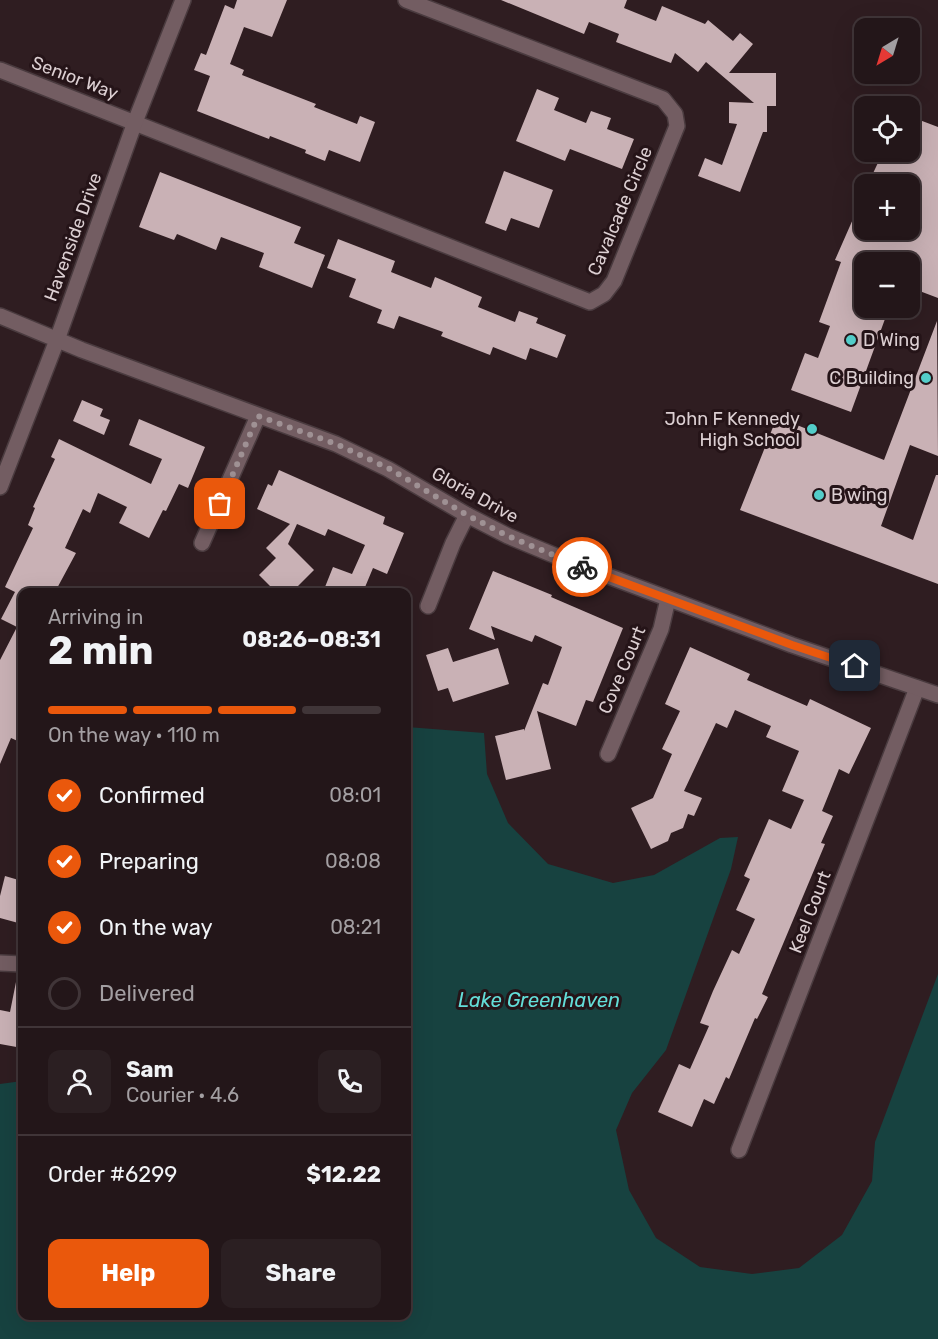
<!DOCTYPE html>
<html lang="en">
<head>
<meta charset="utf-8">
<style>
	body { margin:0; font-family:Rubik,sans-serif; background:#2b1f22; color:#f1f3f6; height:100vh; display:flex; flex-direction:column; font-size:22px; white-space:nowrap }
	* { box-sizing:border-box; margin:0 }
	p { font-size:20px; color:#a39fa2 }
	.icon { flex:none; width:33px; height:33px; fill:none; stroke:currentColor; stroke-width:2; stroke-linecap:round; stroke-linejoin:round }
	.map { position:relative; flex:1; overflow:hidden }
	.details { position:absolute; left:18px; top:588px; width:393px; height:732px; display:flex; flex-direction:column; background:#231619; border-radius:12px; box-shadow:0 6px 24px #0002,0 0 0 2px #403538 }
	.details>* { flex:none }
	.needle { width:39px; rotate:218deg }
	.buttons { position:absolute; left:854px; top:18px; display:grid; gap:12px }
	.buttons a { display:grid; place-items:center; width:66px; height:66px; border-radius:12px; background:#231619; box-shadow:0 6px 24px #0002,0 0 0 2px #403538; font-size:30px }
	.pin { position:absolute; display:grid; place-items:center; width:51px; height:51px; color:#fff; margin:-26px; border-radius:12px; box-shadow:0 3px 9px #0006 }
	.courier { position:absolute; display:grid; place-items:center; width:60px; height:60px; margin:-30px; border:4px solid #ea580c; border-radius:50%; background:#fff; color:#222; box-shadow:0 2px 8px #0007 }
	.head em { font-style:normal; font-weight:700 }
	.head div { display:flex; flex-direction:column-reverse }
	.head { display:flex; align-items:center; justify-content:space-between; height:102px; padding:0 30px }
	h1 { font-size:39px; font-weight:700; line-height:45px }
	.bar { display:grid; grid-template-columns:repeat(4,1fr); gap:9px 6px; align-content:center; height:72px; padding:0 30px }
	.bar i { height:8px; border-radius:4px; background:#403538 }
	.bar .selected { background:#ea580c }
	.bar p { grid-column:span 4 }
	.line { display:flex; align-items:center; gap:15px; padding:0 30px; border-top:2px solid #403538 }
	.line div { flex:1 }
	.round { display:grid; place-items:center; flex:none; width:63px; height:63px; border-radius:12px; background:#2b1f22 }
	ol { padding:0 30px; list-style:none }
	li { display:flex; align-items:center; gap:18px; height:66px }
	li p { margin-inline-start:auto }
	li .icon { padding:6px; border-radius:50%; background:#ea580c; color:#fff; stroke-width:4 }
	li:last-child { color:#a39fa2 }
	li i { width:33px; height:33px; border:3px solid #403538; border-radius:50% }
	.primary-button { display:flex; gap:12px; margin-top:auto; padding:12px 30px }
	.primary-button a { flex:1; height:69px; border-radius:12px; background:#ea580c; color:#fff; font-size:24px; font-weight:700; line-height:69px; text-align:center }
	.primary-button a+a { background:#2b1f22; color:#f1f3f6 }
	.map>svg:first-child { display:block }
	.water { fill:#174240 }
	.building { fill:#c9b1b5 }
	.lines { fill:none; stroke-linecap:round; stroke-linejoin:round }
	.minor-casing { stroke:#4a3b3f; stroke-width:18 }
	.tertiary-casing { stroke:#4a3b3f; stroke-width:18 }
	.minor { stroke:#735d62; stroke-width:15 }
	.tertiary { stroke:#735d62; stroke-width:15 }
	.done { stroke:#9f9194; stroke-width:6; stroke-dasharray:0 10.8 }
	.route { stroke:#ea580c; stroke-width:8 }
	.poi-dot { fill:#53cdc9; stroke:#251418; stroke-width:2 }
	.labels { text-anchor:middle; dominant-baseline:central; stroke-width:6; stroke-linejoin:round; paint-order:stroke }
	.street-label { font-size:18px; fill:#dccfd2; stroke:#251418 }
	.poi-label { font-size:18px; fill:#dccfd2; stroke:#251418; text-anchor:start }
	.water-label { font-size:20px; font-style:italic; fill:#63ddd8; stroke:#251418 }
</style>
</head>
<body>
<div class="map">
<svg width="938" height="1339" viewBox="0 0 938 1339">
	<rect width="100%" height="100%" fill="#2f1d21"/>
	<path class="water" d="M407,727L484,733L487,774L508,823L548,864L613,883L654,875L720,838L738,837L731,869L666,1050L632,1093L616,1130L629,1190L656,1238L700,1267L752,1274L799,1268L842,1235L872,1181L875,1142L938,974V1339H0V1084L22,1081V1316H406Z"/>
	<path class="building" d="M237,0H287L272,37L244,27L230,64L244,70L242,75L316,104L314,107L357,124L360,116L375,122L360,162L329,150L325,161L305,153L306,150L270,136L269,139L197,111L210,76L194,70L201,53L206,55L225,5L234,9Z
		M501,0H627L624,8L656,21L662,6L705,24L708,20L733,41L740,33L753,44L729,73H776V106H767V132H763L740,192L698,176L705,158L722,165L737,124L729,123V102L754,103L706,62L698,72L675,53L671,63L616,42L619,34L589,22L584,34Z
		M537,89L559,98L554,110L586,123L591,111L611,118L607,129L634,139L622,169L570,149L565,161L516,141Z
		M909,116L938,127V298L909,287V262H864V308H889L851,412L791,390L805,353L818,358L830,326L819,322L841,262L835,260L864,194V230H909V184H868L883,152H909Z
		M504,171L553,190L539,228L511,218L506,231L485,223Z
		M160,172L301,227L294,243L325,255L312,288L259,267L264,253L221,237L216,250L177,234L174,240L139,227Z
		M338,239L395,261L391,272L431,288L435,277L482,297L478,307L515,322L519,311L538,318L536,323L566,335L557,358L530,348L526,360L493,347L490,355L441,336L443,332L399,316L394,329L377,323L382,310L349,297L356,279L327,268Z
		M937,321L938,456L910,445L881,526L913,540L936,475H938V584L740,510L777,417L884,460Z
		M82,400L103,409L100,416L110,420L104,435L73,421Z
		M139,419L205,447L188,488L179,484L166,511L163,510L149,538L119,523L127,507L98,493L90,513L83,509L65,548L76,553L55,592H22V743L11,738L0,764V660L17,627L1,619L15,592L5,587L33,528L28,525L35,508L33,507L55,459L51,457L59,439L151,484L162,459L129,445Z
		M279,470L385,517L383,524L404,533L387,574L373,568L363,592H323L333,567L352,574L365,545L328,529L325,536L297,524L288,544L314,570L292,592L286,587L281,592H276L259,575L276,558L266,548L290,524L257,509L268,484L272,486Z
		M493,571L552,595L551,597L623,628L593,702L586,700L576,726L537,711L551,769L506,780L495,736L524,729V731L543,683L548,685L562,647L535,635L532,642L491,626L495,640L469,629Z
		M690,647L750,674L747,680L807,706L810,699L871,728L849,774L839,769L822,811L833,816L821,843L825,844L762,994L768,997L757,1019L755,1018L729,1079L726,1077L714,1104L704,1099L692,1127L658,1112L679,1064L690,1069L709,1026L700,1023L713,991L732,950L739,954L755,919L736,910L750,879L744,876L769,819L791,829L804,800L782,791L799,751L766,737L771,726L735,710L727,728L716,723L684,791L702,798L694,816L688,814L683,828L671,833L668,841L651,849L631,808L653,798L672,754L662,749L680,711L665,704Z
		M448,648L453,662L498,648L509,684L453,702L448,688L438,691L426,655Z
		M5,876L22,881V924L0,918V896Z
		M16,982L22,983V1048L0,1044V1010L10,1012Z"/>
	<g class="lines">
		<g class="minor-casing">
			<path id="minor" d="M0,70L590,302L604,294L614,281L677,126L675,114L663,99L406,0
				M202,543L258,416
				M428,606L453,543L467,515
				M608,754L661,629L668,599
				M0,963L22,964
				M739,1150L917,688"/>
		</g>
		<g class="tertiary-casing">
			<path id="tertiary" d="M0,316L82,350L336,444L388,469L467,515L508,536L568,561L792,645L938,695
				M0,487L57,340L135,122L183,0"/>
		</g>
		<use href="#minor" class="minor"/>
		<use href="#tertiary" class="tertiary"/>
	</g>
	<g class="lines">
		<path class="done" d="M220,504L258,416L336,444L388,468L467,515L508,536L582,567"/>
		<path class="route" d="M582,567L792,645L855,666"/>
	</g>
	<g class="poi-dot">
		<circle cx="851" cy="340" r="6"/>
		<circle cx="926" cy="378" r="6"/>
		<circle cx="812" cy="429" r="6"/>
		<circle cx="819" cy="495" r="6"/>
	</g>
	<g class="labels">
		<g class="street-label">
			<text transform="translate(75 78) rotate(21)">Senior Way</text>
			<text transform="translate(620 211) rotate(-67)">Cavalcade Circle</text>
			<text transform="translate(73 237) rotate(-70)">Havenside Drive</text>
			<text transform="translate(475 495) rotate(29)">Gloria Drive</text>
			<text transform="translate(622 670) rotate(-67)">Cove Court</text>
			<text transform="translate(810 912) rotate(-69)">Keel Court</text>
		</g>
		<g class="poi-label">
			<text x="863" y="340">D Wing</text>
			<text x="914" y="378" text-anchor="end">C Building</text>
			<text x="800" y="419" text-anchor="end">John F Kennedy<tspan x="800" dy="21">High School</tspan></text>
			<text x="831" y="495">B wing</text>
		</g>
		<g class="water-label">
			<text x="539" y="1000">Lake Greenhaven</text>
		</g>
	</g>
</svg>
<div class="buttons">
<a><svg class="needle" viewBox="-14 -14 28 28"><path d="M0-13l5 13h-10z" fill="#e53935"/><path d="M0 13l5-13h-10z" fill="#a39fa2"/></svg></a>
<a><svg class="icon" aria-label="locate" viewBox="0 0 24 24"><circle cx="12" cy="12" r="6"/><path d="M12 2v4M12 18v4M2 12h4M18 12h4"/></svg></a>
<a>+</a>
<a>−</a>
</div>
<div class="pin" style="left:220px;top:504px;background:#ea580c"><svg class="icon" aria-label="bag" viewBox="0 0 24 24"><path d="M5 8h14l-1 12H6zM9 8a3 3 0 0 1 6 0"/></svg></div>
<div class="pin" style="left:855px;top:666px;background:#1f2937"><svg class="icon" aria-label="home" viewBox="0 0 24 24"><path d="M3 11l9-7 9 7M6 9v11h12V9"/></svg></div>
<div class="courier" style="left:582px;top:567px"><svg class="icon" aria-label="bike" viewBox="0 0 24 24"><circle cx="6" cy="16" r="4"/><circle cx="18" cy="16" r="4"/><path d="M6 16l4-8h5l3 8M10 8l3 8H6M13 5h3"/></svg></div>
<section class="details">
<div class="head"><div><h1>2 min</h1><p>Arriving in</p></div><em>08:26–08:31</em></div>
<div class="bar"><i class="selected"></i><i class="selected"></i><i class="selected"></i><i></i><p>On the way · 110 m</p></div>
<ol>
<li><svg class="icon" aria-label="check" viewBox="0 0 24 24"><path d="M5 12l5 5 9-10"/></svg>Confirmed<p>08:01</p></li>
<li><svg class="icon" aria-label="check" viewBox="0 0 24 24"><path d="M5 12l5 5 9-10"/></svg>Preparing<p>08:08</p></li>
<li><svg class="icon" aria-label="check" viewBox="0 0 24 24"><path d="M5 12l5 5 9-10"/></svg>On the way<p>08:21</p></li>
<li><i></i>Delivered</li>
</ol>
<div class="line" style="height:108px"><a class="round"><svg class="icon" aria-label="person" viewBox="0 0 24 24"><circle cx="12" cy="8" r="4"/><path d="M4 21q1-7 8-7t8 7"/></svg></a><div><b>Sam</b><p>Courier · 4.6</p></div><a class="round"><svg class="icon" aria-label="phone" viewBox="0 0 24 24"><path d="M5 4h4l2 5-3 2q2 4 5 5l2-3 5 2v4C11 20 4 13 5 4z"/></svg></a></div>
<div class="line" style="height:78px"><div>Order #6299</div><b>$12.22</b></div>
<div class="primary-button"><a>Help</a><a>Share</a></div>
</section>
</div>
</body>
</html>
